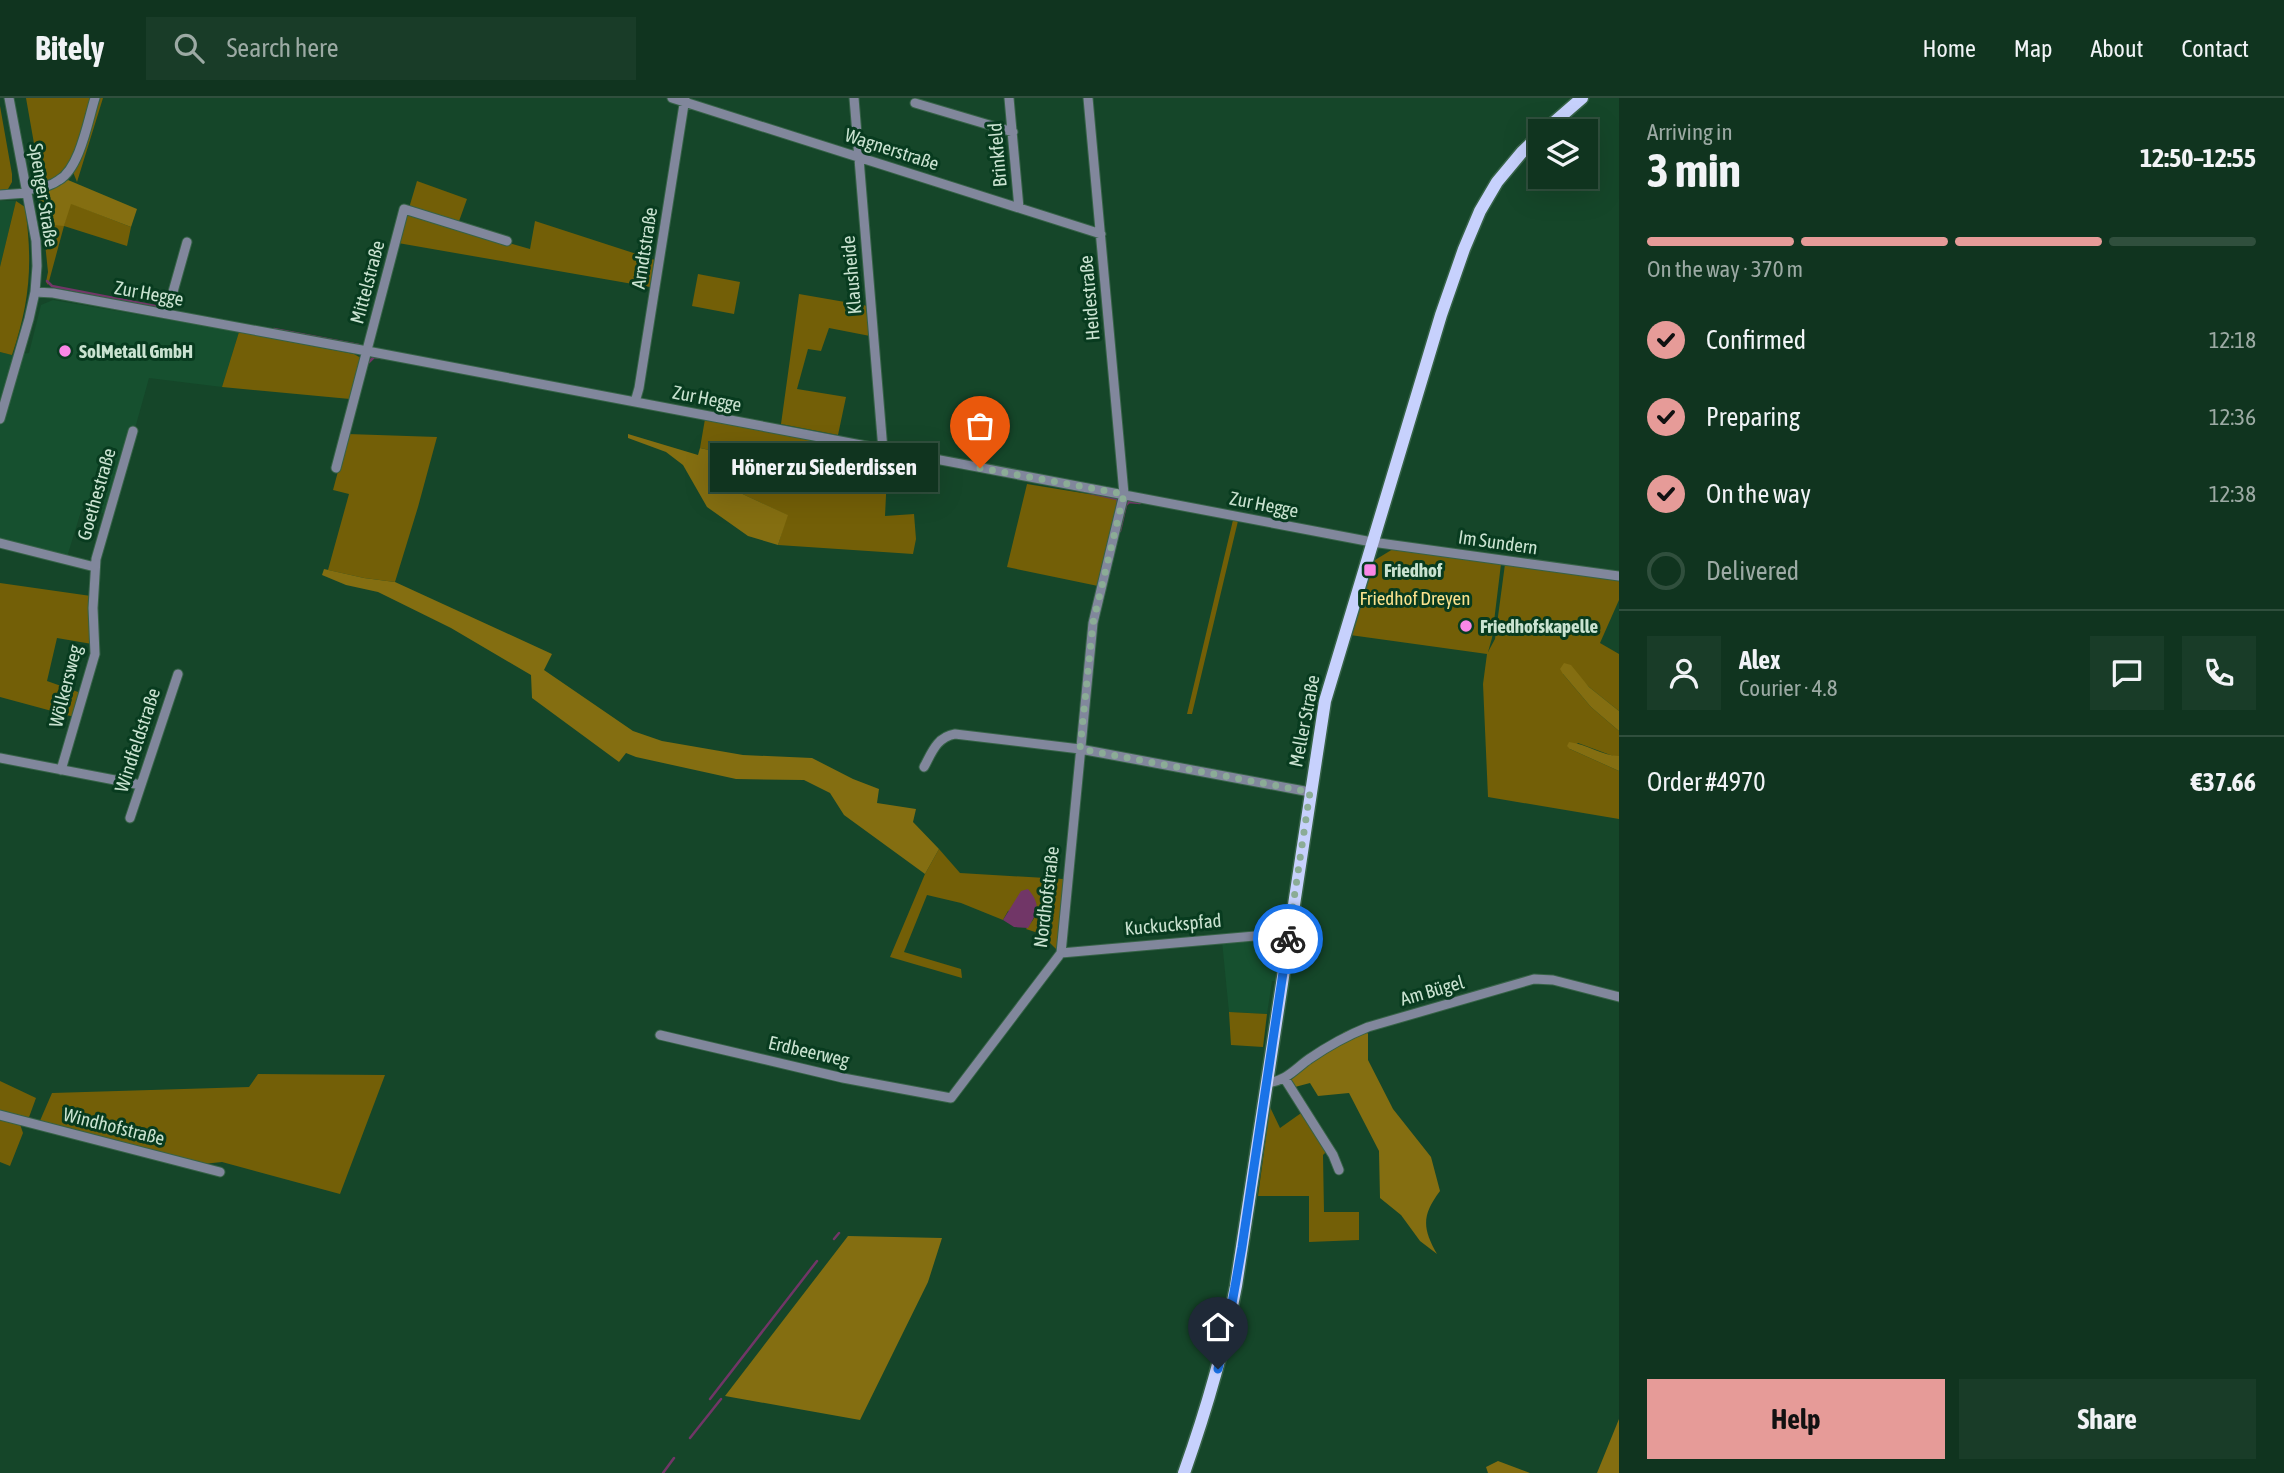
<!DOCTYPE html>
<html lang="en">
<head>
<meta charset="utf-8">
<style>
	body { margin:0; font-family:"Asap Condensed",sans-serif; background:#193c28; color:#f1f3f6; height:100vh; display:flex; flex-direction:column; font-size:26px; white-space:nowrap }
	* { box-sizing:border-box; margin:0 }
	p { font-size:23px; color:#9caaa4 }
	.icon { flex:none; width:38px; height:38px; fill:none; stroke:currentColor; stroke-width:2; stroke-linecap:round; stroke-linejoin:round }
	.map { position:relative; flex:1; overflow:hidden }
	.details { display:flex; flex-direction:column; background:#10341f; width:665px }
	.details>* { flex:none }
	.fabs { position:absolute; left:1528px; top:21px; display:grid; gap:14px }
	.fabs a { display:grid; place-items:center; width:70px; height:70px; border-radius:0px; background:#10341f; box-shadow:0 7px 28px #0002,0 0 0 2px #304f3d; font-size:35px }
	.pin { position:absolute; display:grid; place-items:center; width:60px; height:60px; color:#fff; margin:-72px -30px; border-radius:50% 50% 50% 0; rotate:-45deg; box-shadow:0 0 7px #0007 }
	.pin .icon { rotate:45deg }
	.courier { position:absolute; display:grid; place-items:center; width:70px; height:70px; margin:-35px; border:5px solid #1a73e8; border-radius:50%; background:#fff; color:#222; box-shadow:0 2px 9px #0007 }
	.bubble { position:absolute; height:49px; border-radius:0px; background:#10341f; box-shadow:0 7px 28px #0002,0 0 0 2px #304f3d; font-size:23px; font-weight:700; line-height:49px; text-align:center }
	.head em { font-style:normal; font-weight:700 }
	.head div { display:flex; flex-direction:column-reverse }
	.head { display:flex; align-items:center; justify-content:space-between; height:119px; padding:0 28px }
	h1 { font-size:46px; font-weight:700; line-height:52px }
	.bar { display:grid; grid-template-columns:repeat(4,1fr); gap:10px 7px; align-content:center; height:84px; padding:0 28px }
	.bar i { height:9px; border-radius:5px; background:#304f3d }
	.bar .selected { background:#e69b98 }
	.bar p { grid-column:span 4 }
	.line { display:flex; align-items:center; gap:18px; padding:0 28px; border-top:2px solid #304f3d }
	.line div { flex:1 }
	.round { display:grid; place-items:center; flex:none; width:74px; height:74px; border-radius:0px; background:#193c28 }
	ol { padding:0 28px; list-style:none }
	li { display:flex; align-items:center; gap:21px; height:77px }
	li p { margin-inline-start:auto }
	li .icon { padding:7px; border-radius:50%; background:#e69b98; color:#111; stroke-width:4 }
	li:last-child { color:#9caaa4 }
	li i { width:38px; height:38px; border:4px solid #304f3d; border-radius:50% }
	.cta { display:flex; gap:14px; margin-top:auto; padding:14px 28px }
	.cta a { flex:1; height:80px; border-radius:0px; background:#e69b98; color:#111; font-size:28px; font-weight:700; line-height:80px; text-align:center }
	.cta a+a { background:#193c28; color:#f1f3f6 }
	header { display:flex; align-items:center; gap:42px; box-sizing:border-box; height:98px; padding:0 35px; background:#10341f; border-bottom:2px solid #304f3d }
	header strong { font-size:33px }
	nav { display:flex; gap:38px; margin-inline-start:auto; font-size:24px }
	.search { width:490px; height:63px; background:#193c28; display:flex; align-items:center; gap:18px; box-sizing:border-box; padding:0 24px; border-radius:0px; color:#9caaa4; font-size:26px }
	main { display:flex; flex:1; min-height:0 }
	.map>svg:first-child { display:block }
	.built { fill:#16502f }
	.green { fill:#735f07 }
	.forest { fill:#846e11 }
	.water { fill:#713667 }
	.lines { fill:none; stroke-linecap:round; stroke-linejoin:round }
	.stream { stroke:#713667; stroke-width:2.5 }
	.minor-casing { stroke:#366247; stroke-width:11 }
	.major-casing { stroke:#366247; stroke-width:15 }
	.minor { stroke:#81879c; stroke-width:9 }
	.major { stroke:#c7d1fd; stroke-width:12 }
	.done { stroke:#8bac96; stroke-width:7; stroke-dasharray:0 12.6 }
	.route { stroke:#1a73e8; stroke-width:9 }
	.poi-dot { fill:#fa87e6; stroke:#083b1f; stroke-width:2.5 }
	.labels { text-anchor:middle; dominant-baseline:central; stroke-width:6; stroke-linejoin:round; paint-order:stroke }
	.street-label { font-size:19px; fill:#cae3d1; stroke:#083b1f }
	.poi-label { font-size:19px; font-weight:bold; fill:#cae3d1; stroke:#083b1f; text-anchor:start }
	.park-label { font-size:19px; fill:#fce38e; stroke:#083b1f }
</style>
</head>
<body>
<header>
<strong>Bitely</strong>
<div class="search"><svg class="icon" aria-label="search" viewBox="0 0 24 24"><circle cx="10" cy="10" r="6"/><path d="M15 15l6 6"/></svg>Search here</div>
<nav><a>Home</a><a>Map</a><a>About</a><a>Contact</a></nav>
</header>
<main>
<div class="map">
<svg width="1619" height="1375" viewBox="0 0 1619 1375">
	<rect width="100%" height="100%" fill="#154629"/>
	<path class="built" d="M0,103H16L0,169Z
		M53,202L239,234L222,289L149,280L111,417L82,410L67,459L0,441V254L12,257L29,255L41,207Z
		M1283,837L1277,883H1272L1267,916L1229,914L1222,843Z"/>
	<path class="green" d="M26,0H103L77,84L69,64C60,77 51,86 34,82L33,77L39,74Z
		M0,8L12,76V84L8,91L0,92Z
		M417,83L467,101L458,126L409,110Z
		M16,103L25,109C33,165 30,204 12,257L0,254V169Z
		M70,105L131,129L127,148L64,128L48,187L46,184L48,174L43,126L64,127Z
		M407,116L530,151L535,123L655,162L650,189L398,145Z
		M698,176L740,184L734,216L692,208Z
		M799,196L868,208L870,238L829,230L821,253L808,251L797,291L846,299L838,337L781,326Z
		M239,234L354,256L361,260L350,301L222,289Z
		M705,321L888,356L885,418L914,416L916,441L913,456L778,447L787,417L734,392L723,355L700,350Z
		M348,336L437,339L418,409L395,484L364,480L328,472L349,396L333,392Z
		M1027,386L1119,401L1098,488L1007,469Z
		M1233,422L1238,423L1192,616H1187Z
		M1393,451L1501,466L1492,540L1488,554L1495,541L1505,466L1619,480V502L1600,545L1619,556V613L1589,589L1573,572L1563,576L1591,609L1619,633V658H1613L1578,645L1570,651L1619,673V721L1488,699L1483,586L1487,556L1350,537L1363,493H1365L1375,462Z
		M0,485L91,498L92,546L57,540L47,583L81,595L74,619L0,599Z
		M939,751L960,775L1063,781L1064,785L1059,854L1041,836L1026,831L1033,822L1038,810L1008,813L1003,822L961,805L927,797L904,854L961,871L962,880L890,859L925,776Z
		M1229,914L1267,916L1263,949L1231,947Z
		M258,976L385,977L340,1096L222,1064L203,1066L39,1025L52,995L249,989Z
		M0,983L36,1000L28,1022L0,1015Z
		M1270,1009L1280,1030L1304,1013L1328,1052L1323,1057L1324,1114H1359V1142L1309,1144V1098H1258Z
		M0,1021L20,1026L23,1035L10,1068L0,1064Z"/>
	<path class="forest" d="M68,82L137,111L131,129L71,106L64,128L43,126L38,104L41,96Z
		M628,336L698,357L700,350L723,355L734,392L788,417L778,447L748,438L707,409L683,367L666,354L628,340Z
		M324,471L364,480L395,484L552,556L544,572L633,633L662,643L743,657L812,660L853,681L879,691L877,705L916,711L913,724L939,751L925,776L844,717L830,695L804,682L736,681L636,659L626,655L619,664L532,600L531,577L451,530L378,494L346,487L322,477Z
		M1564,565L1571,567L1589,589L1619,613V633L1591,609L1563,576L1560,571Z
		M1569,644C1587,646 1602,658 1619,658V673L1570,651L1567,648Z
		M1363,927L1368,936V962L1393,1011L1431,1059L1440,1093C1422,1117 1422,1130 1437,1156L1420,1143L1401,1117L1380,1100L1379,1053L1349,995L1318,998L1310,985L1295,989L1291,982L1344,934Z
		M848,1138L942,1140L928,1184L860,1322L725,1298Z
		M1619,1321V1375H1597Z
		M1498,1363L1530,1375H1488L1486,1369Z"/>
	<path class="water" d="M1028,791C1041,807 1038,813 1028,830L1014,829L1003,822L1021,793Z"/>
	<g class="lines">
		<path class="stream" d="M47,183L52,188L160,209
			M274,231L359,247
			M368,265L374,259L382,260
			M1090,395L1117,401L1118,405
			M1120,433L1126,407L1129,404L1140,405
			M834,1141L839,1135
			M710,1301L817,1163
			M690,1340L721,1301
			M663,1375L674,1360"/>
		<g class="minor-casing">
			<path id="minor" d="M672,0L1101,136
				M854,0L883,352
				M1009,0L1019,110
				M915,5L1013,34
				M27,92C38,90 50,89 59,82C80,70 88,22 95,0
				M0,97L27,95
				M35,194L53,195L367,253L1372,444L1619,478
				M167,215L187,144
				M635,304L639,290L685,0
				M0,321L29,221L35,194L37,168L36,143L9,0
				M336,370L404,111L507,143
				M0,445L95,469
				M0,660L141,687
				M924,669C932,654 937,639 955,636L1080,651L1310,694
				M61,672L95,556L93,510L96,461L133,333
				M130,720L178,576
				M1061,855L1289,835
				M660,937L843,980L951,1000L1061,855L1093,525L1124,396L1088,0
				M1285,981L1333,1057L1339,1072
				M1267,985C1286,983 1295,971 1309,961C1328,948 1348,937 1368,929L1534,881L1553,882L1619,899
				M0,1017L220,1074"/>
		</g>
		<g class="major-casing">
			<path id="major" d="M1544,33L1582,0
				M1184,1375C1206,1313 1224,1252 1236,1188L1325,603L1441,217L1464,151L1480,113L1497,84L1522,54L1540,37"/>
		</g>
		<use href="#minor" class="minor"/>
		<use href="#major" class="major"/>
	</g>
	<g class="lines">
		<path class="done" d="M980,370L1124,396L1093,525L1080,651L1310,694L1288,841"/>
		<path class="route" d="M1218,1271L1228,1228L1242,1149L1288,841"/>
	</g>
	<g class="poi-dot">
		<circle cx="65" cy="253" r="7"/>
		<rect x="1363" y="465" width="14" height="14" rx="3.5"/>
		<circle cx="1466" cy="528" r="7"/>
	</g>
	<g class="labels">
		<g class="street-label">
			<text transform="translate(892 51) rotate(18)">Wagnerstraße</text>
			<text transform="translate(997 57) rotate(-95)">Brinkfeld</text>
			<text transform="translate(44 97) rotate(81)">Spenger Straße</text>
			<text transform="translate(644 150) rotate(-81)">Arndtstraße</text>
			<text transform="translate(851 177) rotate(-95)">Klausheide</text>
			<text transform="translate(367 184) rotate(-75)">Mittelstraße</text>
			<text transform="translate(149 195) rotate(10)">Zur Hegge</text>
			<text transform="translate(1089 200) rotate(-95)">Heidestraße</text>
			<text transform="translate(707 300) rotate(11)">Zur Hegge</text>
			<text transform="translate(96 396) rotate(-74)">Goethestraße</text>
			<text transform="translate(1264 406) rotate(11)">Zur Hegge</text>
			<text transform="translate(1498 444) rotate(8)">Im Sundern</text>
			<text transform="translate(65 588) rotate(-76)">Wölkersweg</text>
			<text transform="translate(1304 623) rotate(-79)">Meller Straße</text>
			<text transform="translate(137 642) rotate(-72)">Windfeldstraße</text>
			<text transform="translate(1046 799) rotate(-83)">Nordhofstraße</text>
			<text transform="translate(1173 826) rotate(-5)">Kuckuckspfad</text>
			<text transform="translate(1432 892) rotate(-16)">Am Bügel</text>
			<text transform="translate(809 953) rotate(13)">Erdbeerweg</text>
			<text transform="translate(114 1028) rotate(14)">Windhofstraße</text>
		</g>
		<g class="poi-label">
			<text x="79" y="253">SolMetall GmbH</text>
			<text x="1384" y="472">Friedhof</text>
			<text x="1480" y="528">Friedhofskapelle</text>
		</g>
		<g class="park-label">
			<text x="1415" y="500">Friedhof Dreyen</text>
		</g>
	</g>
</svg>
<div class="fabs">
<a><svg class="icon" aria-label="layers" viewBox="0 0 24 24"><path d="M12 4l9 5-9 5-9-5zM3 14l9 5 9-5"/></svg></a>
</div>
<div class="pin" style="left:980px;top:370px;background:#ea580c"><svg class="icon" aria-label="bag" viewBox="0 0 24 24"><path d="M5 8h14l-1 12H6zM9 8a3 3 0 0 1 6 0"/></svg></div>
<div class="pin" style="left:1218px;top:1271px;background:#1f2937"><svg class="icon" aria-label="home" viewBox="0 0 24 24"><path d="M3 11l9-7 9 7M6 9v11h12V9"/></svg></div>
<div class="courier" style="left:1288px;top:841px"><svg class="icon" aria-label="bike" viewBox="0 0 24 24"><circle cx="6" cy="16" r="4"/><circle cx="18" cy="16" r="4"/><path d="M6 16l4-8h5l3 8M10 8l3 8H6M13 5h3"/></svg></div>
<div class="bubble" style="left:710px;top:345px;width:228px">Höner zu Siederdissen</div>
</div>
<section class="details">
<div class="head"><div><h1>3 min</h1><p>Arriving in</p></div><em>12:50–12:55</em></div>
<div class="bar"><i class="selected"></i><i class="selected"></i><i class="selected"></i><i></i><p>On the way · 370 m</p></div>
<ol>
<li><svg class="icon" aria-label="check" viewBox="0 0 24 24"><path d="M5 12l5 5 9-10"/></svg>Confirmed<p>12:18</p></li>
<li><svg class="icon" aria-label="check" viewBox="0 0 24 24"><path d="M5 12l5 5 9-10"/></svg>Preparing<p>12:36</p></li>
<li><svg class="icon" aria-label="check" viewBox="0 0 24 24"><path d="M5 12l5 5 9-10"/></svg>On the way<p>12:38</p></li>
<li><i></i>Delivered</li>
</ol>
<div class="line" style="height:126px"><a class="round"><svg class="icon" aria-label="person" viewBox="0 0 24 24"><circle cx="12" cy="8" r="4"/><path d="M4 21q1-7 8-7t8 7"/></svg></a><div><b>Alex</b><p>Courier · 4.8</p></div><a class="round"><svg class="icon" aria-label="chat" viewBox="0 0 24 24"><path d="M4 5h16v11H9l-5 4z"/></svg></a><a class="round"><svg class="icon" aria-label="phone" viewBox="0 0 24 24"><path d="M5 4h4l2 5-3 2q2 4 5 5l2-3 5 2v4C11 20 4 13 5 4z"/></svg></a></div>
<div class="line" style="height:91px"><div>Order #4970</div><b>€37.66</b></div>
<div class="cta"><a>Help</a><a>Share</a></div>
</section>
</main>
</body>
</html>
